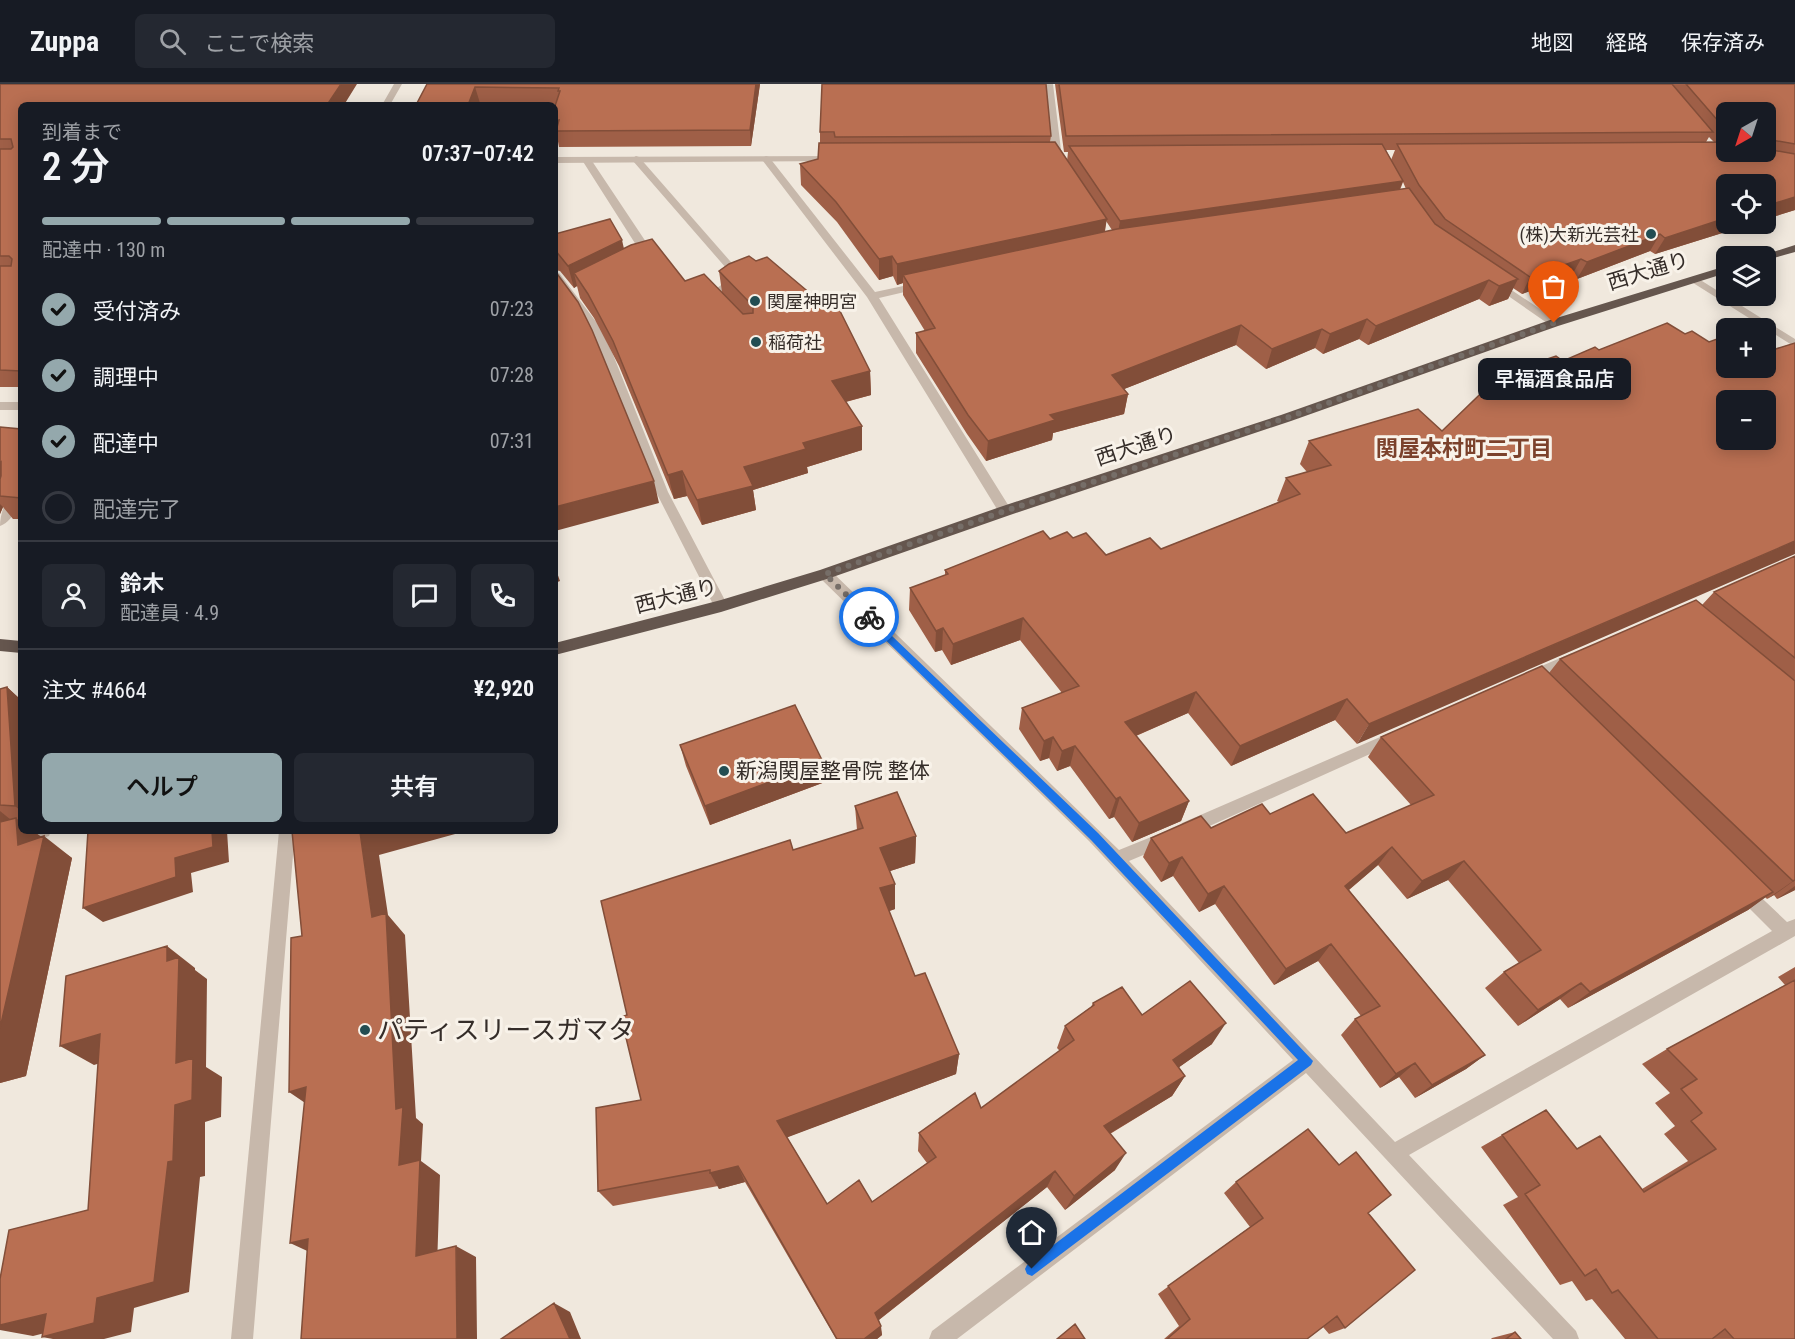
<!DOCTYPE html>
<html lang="ja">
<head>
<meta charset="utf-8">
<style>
	body { margin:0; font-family:"Roboto Condensed","Noto Sans JP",sans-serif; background:#242831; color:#f1f3f6; height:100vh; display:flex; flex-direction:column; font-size:22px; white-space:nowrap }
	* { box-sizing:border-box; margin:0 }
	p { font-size:20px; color:#9ea1a6 }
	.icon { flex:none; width:33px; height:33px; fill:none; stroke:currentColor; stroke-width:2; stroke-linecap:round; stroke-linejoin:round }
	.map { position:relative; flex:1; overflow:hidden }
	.drawer { position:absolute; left:18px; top:18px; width:540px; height:732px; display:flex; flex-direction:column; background:#171b24; border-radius:9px; box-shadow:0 3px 15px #0003 }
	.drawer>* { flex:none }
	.needle { width:39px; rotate:219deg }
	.controls { position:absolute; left:1716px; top:18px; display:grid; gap:12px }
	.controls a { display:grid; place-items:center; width:60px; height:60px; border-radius:9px; background:#171b24; box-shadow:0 3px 15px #0003; font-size:30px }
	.pin { position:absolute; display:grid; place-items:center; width:51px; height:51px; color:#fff; margin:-62px -26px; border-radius:50% 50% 50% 0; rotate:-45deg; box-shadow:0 0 6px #0007 }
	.pin .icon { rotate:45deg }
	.courier { position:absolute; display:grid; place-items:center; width:60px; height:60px; margin:-30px; border:4px solid #1a73e8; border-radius:50%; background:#fff; color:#222; box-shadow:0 2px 8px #0007 }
	.bubble { position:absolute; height:42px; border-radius:9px; background:#171b24; box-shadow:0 3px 15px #0003; font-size:20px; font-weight:600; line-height:42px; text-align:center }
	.headline em { font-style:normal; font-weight:600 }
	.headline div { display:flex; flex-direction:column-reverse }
	.headline { display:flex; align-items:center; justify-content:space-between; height:102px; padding:0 24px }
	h1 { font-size:39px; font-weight:600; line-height:45px }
	.bar { display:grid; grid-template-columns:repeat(4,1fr); gap:9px 6px; align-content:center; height:72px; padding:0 24px }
	.bar i { height:8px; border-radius:4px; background:#363941 }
	.bar .active { background:#94a8ac }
	.bar p { grid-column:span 4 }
	.line { display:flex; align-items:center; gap:15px; padding:0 24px; border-top:2px solid #363941 }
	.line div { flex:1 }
	.round { display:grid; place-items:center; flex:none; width:63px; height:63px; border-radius:9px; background:#242831 }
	ol { padding:0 24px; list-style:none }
	li { display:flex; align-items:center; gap:18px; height:66px }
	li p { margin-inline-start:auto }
	li .icon { padding:6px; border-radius:50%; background:#94a8ac; color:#111; stroke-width:4 }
	li:last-child { color:#9ea1a6 }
	li i { width:33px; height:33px; border:3px solid #363941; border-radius:50% }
	.cta { display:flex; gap:12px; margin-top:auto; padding:12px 24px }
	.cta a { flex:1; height:69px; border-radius:9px; background:#94a8ac; color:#111; font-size:24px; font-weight:600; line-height:69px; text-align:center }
	.cta a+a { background:#242831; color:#f1f3f6 }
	header { display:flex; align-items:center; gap:36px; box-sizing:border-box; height:84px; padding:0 30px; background:#171b24; border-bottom:2px solid #363941 }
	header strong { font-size:28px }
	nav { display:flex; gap:33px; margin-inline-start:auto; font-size:21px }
	.search { width:420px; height:54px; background:#242831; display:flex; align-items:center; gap:15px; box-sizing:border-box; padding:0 21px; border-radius:9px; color:#9ea1a6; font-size:22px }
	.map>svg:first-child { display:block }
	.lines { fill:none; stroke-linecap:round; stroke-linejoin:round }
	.service { fill:#c7b8ab; fill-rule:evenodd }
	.minor { fill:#c7b8ab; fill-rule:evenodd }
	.tertiary { fill:#c7b8ab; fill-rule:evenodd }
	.trunk { fill:#65564e; fill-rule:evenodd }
	.wall { fill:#9f5f47; fill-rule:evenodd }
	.shaded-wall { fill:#824e39 }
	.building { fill:#b96f52; stroke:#824e39; stroke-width:1.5; fill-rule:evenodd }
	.route { fill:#1a73e8 }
	.done { stroke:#766e68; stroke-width:6; stroke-dasharray:0 10.8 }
	.poi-dot { fill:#234d52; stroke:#f8f2e9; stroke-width:2 }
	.labels { text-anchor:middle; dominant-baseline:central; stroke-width:6; stroke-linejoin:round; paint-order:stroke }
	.far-poi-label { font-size:18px; fill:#352d29; stroke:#f8f2e9; text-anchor:start }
	.street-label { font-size:21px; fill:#352d29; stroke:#f8f2e9 }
	.poi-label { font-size:21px; fill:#352d29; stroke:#f8f2e9; text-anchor:start }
	.neighbourhood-label { font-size:22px; font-weight:bold; fill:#7b412b; stroke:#f8f2e9 }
	.near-poi-label { font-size:26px; fill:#352d29; stroke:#f8f2e9; text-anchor:start }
</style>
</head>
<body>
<header>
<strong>Zuppa</strong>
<div class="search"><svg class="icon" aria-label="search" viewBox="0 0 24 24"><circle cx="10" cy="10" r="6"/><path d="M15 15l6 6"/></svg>ここで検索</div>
<nav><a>地図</a><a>経路</a><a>保存済み</a></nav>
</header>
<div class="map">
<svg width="1795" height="1255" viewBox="0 0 1795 1255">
	<rect width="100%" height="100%" fill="#f0e8dd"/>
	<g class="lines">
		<path class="service" d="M636,72L639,73L744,193L719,212L726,220L725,222H717L708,211L733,192L633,77L631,75Z"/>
		<path class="minor" d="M1045,0H1053L1061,66L1065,78L1060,81L1055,78L1051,66Z
			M766,72L769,73L875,208L922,198L927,201L926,203L879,214L1010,424L1012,427L1010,430H1000L867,213L763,77L761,75Z
			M584,74H590L656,173L655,175H645L582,76Z
			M555,188L559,189L597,239L612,268L668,408L728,522L726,526H716L656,408L600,268L586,240L555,198Z
			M1694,192L1795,255V263L1690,197L1689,195Z
			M1495,195L1558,237V241H1550L1491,200V196Z
			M0,318H21V326H0Z
			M21,404C21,417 14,437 0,442C0,428 7,409 21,404Z
			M825,485L830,486L1119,766L1166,747L1172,749L1174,754L1172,759L1129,777L1395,1058L1772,847L1736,811L1734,806L1736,801L1742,798L1748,801L1787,838L1795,835V852L1409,1071L1576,1247L1579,1255H1553L1306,989L957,1255H929L932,1247L1293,976L1089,757L820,494L818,490Z
			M1572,569L1577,571L1579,575L1577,579L1533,598H1523L1521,594L1523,590Z
			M1394,647L1399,649L1402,653L1399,657L1194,749L1188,751L1182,749L1180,744L1182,739Z
			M21,745V747H51L49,752L43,754L0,764V750Z"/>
		<path class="tertiary" d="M394,0H402L390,21H382Z
			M840,72L842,74L837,77L555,79V73Z
			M279,747H295L253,1255H231Z"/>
		<path class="trunk" d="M1795,161V168L1766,176V172H1761Z
			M1726,182V189L1558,242L1291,337L1010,431L830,494L721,528L555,571V559L721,516L820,486L1000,423L1281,331L1550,236Z
			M0,555L21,557V569L0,567Z"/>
	</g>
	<path class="wall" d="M0,0L21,21V303H0Z
		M427,0H760L751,62L559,63L557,52H555L556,20L480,19Z
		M1055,0H1795V126L1766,135V100L1726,140H1751L1655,170L1650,167L1577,195L1572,191L1522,210L1513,204L1508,215L1489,222L1479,215L1368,261L1359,255L1323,270L1315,264L1266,285L1236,261L1124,305L1128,310L1124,330L1053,349L1052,356L986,377L967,350L916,269V249L925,247L903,211V199L897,201L893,192L879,196L837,138L801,101L800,80L818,75L820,59V48L1051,52L1050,58L1067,77L1068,68H1064ZM1726,28H1766V68H1726ZM1709,53L1714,58H1706ZM1386,66H1395L1391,76ZM1403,98L1406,105L1400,106ZM1106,137L1112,146L1105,148Z
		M555,150L624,164L685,197L722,208L719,187L870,287L871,311L846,318L862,366L807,383L808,389L753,406L756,426L702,441L687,412L674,415L619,282L594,234L580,214L577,202L574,204L560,187L555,186Z
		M1599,266L1357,660L1335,636L1231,682L1188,629L1136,652L1189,717L1181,737L1132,758L1114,733L1109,735L1070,682L1057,687L1049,674L1040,677L1019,645L1022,624L1062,609L1020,556L951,581L942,566L935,568L909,526L910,504L945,491V486L1050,455L1073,454L1106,471L1161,465L1279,418L1277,417L1286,394L1307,388L1300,380L1309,357L1442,347L1563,277Z
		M0,343L21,345V435H13L3,423L0,430Z
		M1795,472V806L1777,815L1774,811L1767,815L1765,813L1748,826L1568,924L1560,915L1518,942L1485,904L1504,888L1519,879L1448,796L1407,815L1378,781L1349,806L1485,971L1466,985L1415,1014L1399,993L1380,1004L1341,951L1355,935L1361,932L1318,877L1274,901L1215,820L1199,828L1173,792L1161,798L1143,773L1151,754L1211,744L1270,730L1346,749L1411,721L1368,673L1381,653L1549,589L1560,575L1702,521L1714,508Z
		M7,603L21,616V747H33L72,774L26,992L0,999V605Z
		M680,661L825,698L710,741L686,682Z
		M855,722L916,752L915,779L890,787L895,825L889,827L915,892L959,970L956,990L787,1053L827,1120L872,1118L927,1079L918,1067L919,1049L981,1024L1060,967L1057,964L1065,942L1091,923L1093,919L1142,931L1212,960L1179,983L1185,992L1172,1012L1110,1050L1115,1086L1065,1126L1047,1103L879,1236L882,1251L877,1255H836L745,1098L719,1105L718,1102L613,1122L598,1107L641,1016L627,931L793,766L857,746Z
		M1795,883V1255H1625L1592,1215L1586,1217L1572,1197L1560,1201L1503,1121L1518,1113L1481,1063L1502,1051L1577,1065L1642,1105L1688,1077L1664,1050L1675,1042L1655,1019L1670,1009L1642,980L1667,965L1785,901L1778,893Z
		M1236,1098L1368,1129L1345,1244L1329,1250L1323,1243L1307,1255H1164L1179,1242L1158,1210L1250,1143L1224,1109Z
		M1515,1248L1521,1255H1491L1492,1254Z"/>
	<path class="shaded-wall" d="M341,0H357L344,21H327Z
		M756,0H760L751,62L750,46Z
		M475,3L480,19L479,21H468Z
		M1403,97L1396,114L1117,154L1120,137Z
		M1795,113V126L1766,135V122Z
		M1726,134V140H1751L1655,170L1665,154Z
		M1107,135L1103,156L903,191V199L897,201V180Z
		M1660,150L1650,167L1577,195L1587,178Z
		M622,156L627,178L574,189L577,202L574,204L568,182Z
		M892,172L893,192L879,196V175Z
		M1581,175L1572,191L1522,210L1530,193Z
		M1518,195L1508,215L1489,222L1499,202Z
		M1489,196L1479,215L1368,261L1376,242Z
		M1367,235L1359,255L1323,270L1330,250Z
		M1241,241L1236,261L1109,311L1112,291Z
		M1322,245L1315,264L1266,285L1272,265Z
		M870,287L871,311L833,321L832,297Z
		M1128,310L1124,330L1053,349L1052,356L986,377L988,357L1050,331Z
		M862,342V366L807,383L808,389L753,406L756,426L702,441L697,416L744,383L803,359Z
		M1,378L21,402L6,413L0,412V379Z
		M682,387L687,412L674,415L668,391Z
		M654,397L659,419L555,447V423Z
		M0,420L3,423L0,430Z
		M1795,457V470L1357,660L1369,640Z
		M555,483L560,497L555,499Z
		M1023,534L1020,556L951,581L953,560Z
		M943,544L942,566L935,568L936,547Z
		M7,603L21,616V727L15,722Z
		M1196,608L1188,629L1119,659L1125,638Z
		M1347,615L1335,636L1231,682L1240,662Z
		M1053,653L1049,674L1040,677L1044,657Z
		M1075,662L1070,682L1057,687L1062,667Z
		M823,678L825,698L710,741L705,722Z
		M1120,713L1114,733L1109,735L1116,715Z
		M1189,717L1181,737L1132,758L1139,739Z
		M0,727L16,740V734L21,738V747H33L44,755V752L72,774L26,992L0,999V944L18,761L0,748Z
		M212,747H227L229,778L191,789L193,808L103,838L83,824L175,774Z
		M362,747H466L379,771L388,831L405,851L416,1034L423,1040L421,1077L440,1091L437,1183L416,1172L399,1081L372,833L360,748Z
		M916,752L915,779L881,790L880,764Z
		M1392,763L1378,781L1332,820L1345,802Z
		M1182,773L1173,792L1161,798L1169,779Z
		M1464,777L1448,796L1407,815L1422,797Z
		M1795,796L1774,811L1767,815L1793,797Z
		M895,800V825L881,830L880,804Z
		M1224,802L1215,820L1199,828L1208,810Z
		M1795,802V806L1777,815Z
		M1773,808L1748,826L1568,924L1590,908Z
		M1331,860L1318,877L1274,901L1286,885Z
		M167,862L195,884V886L207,895L206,983L222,993L221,1033L205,1038V1092L200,1093L189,1208L134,1224L131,1248L104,1255H53L42,1253L97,1214L176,979L167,877Z
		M1581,899L1560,915L1518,942L1538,926Z
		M1226,939L1212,960L1161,996L1173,976Z
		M100,950L132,969L94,981L60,962Z
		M959,970L956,990L783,1055L777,1037Z
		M1485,971L1466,985L1415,1014L1432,1001Z
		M1415,979L1399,993L1380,1004L1396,990Z
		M1185,992L1172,1012L1094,1059L1104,1042Z
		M306,1003L314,1025L289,1008Z
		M1126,1069L1115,1086L1065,1126L1074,1112Z
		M738,1082L745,1098L719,1105L710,1089Z
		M1055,1087L1047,1103L876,1238L875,1229Z
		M308,1155L316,1171L290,1159Z
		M456,1162L476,1173L477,1255H457Z
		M554,1219L570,1228L581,1255H570Z
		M46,1230L85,1239L33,1252L0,1246V1241Z
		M881,1242L882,1251L877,1255H864Z"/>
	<path class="building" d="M0,0H341L327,21H21V287L0,286V182H11L12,175L9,172H0V65H11L13,63L11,55H0Z
		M427,0H756L750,46L556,47L559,36L555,37V22L560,7H558L559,4L475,3L468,21H416Z
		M822,0H1046L1051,52L835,53L834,48H820Z
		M1059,0H1672L1713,48L1066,52Z
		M1686,0H1795V60L1766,55V28H1726V46Z
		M1055,58L1107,135L897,180L892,172L879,175L836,118L800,80L818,75L819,59Z
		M1724,58L1726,59V68H1766V65L1795,70V113L1766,122V100H1726V134L1665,154L1660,150L1587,178L1581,175L1530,193L1445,135L1419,101L1397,60Z
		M1382,60L1403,97L1120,137L1069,62Z
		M1409,104L1435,140L1518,195L1499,202L1489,196L1376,242L1367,235L1330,250L1322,245L1272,265L1241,241L1112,291L1128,310L1050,331L1055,336L988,357L968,331L916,249L935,244L903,191L1117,145Z
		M610,135L622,156L568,182L555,166V150Z
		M652,155L685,197L704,190L743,230L753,229V222L719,187L729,180L749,172L756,177L767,173L818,216L833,213L870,287L832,297L862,342L803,359L806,365L744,383L753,402L697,416L682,387L668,391L613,257L588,210L574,189L631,161Z
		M555,187L578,218L592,246L654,397L555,423Z
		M1667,239L1685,250L1692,247L1709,258L1717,255L1726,261V284H1766V268L1795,259V457L1369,640L1347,615L1240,662L1196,608L1125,638L1189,717L1139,739L1120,713L1116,715L1075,662L1062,667L1053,653L1044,657L1022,624L1079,602L1023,534L953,560L943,544L936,547L910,504L948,490L945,486L1043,447L1050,455L1067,448L1073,454L1086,449L1106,471L1150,454L1161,465L1300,410L1286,394L1331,381L1309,357L1418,325L1442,347L1500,291L1556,272L1563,277L1595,263L1599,266ZM1726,316H1766V356H1726Z
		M0,343L21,345V414L0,412V395L1,392V378L0,379Z
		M1795,472V574L1714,508Z
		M1696,516L1795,597V796L1793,797L1560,575Z
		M1542,582L1773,808L1590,908L1581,899L1538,926L1504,888L1541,866L1464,777L1422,797L1392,763L1345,802L1485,971L1432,1001L1415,979L1396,990L1355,935L1380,922L1331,860L1286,885L1224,802L1208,810L1182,773L1169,779L1151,754L1201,732L1211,744L1262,720L1270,730L1313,710L1346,749L1434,711L1381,653Z
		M7,603L15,722L0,721V605Z
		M795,621L823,678L705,722L680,661Z
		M897,708L916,752L880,764L895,800L880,804L915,892L925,889L959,970L777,1037L827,1120L859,1096L872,1118L936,1073L919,1049L975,1009L981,1024L1074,956L1065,942L1094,921L1093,919L1122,903L1142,931L1190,897L1226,939L1173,976L1185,992L1104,1042L1126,1069L1074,1112L1055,1087L875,1229L881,1242L864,1255H837L738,1082L710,1089V1086L598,1107L596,1024L641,1016L621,933L627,931L601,817L790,756L793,766L863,744L855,722Z
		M16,734L18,761L44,752L0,944V738Z
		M88,747H212L213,763L175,774L176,793L83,824Z
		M292,747H362L360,748L372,833L386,829L396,1025L403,1023L399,1081L420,1076L416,1172L456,1162L457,1255H301L308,1155L290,1159L306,1003L289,1008L291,854L302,852Z
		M167,862V877L179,873L176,979L193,974L192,1016L175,1021L173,1077L168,1078L154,1198L97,1214L94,1239L42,1253L46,1230L0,1241V1195L9,1146L88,1126L100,950L60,962L66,892Z
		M1795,896V1255H1734L1725,1245L1712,1255H1658L1618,1206L1612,1209L1596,1185L1585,1192L1525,1110L1540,1101L1502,1051L1546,1026L1577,1065L1600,1052L1644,1108L1716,1065L1691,1037L1702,1029L1681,1005L1697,995L1667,965Z
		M1308,1045L1339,1081L1356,1068L1391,1111L1368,1129L1415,1186L1345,1244L1337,1232L1307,1255H1167L1190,1235L1168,1202L1263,1134L1236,1098Z
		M554,1219L570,1255H501Z
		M1075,1240L1085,1255H1057Z
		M1515,1248L1521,1255H1506Z"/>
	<path class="route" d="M869,530L1098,749L1313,977L1311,981L1032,1192L1027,1190L1025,1185L1027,1181L1298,976L1091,756L865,536L864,533Z"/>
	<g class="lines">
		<path class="done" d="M869,533L825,490L1005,427L1286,334L1554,239"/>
	</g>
	<g class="poi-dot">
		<circle cx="1651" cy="150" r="6"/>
		<circle cx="755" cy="217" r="6"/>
		<circle cx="756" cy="258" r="6"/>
		<circle cx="724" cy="687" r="6"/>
		<circle cx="365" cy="946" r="6"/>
	</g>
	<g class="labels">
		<g class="far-poi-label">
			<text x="1639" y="150" text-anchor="end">(株)大新光芸社</text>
			<text x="767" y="217">関屋神明宮</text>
			<text x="768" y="258">稲荷社</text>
		</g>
		<g class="street-label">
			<text transform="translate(1648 187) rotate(-17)">西大通り</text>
			<text transform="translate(1136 362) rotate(-18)">西大通り</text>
			<text transform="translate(676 512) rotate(-14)">西大通り</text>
		</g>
		<g class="poi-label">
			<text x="736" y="687">新潟関屋整骨院 整体</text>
		</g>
		<g class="neighbourhood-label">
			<text x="1464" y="364">関屋本村町二丁目</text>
		</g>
		<g class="near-poi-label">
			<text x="377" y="946">パティスリースガマタ</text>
		</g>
	</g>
</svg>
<div class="controls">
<a><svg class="needle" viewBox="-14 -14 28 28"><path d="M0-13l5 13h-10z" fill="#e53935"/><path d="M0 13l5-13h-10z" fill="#9ea1a6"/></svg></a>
<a><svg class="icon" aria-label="locate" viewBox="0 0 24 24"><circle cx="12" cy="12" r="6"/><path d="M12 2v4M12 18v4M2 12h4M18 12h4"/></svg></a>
<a><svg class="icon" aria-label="layers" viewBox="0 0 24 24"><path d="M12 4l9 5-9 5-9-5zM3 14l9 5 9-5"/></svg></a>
<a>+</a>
<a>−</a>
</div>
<div class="pin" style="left:1554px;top:239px;background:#ea580c"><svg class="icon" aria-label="bag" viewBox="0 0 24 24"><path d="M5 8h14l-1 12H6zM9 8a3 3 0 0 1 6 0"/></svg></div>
<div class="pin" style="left:1032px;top:1185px;background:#1f2937"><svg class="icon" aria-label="home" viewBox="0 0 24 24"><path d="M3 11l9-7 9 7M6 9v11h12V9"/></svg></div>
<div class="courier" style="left:869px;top:533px"><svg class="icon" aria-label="bike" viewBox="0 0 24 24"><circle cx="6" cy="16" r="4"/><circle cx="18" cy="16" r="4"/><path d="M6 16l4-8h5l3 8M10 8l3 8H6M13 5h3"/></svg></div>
<div class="bubble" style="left:1478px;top:274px;width:153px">早福酒食品店</div>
<section class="drawer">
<div class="headline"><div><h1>2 分</h1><p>到着まで</p></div><em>07:37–07:42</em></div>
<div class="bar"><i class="active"></i><i class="active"></i><i class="active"></i><i></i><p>配達中 · 130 m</p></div>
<ol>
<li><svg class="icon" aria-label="check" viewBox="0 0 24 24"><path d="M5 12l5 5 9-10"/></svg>受付済み<p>07:23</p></li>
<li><svg class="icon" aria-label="check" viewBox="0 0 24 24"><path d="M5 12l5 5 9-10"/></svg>調理中<p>07:28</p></li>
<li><svg class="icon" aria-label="check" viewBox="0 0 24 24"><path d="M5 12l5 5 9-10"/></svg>配達中<p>07:31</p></li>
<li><i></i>配達完了</li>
</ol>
<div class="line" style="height:108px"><a class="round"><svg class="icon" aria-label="person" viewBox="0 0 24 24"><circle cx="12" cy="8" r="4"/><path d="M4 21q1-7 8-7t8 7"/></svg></a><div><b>鈴木</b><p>配達員 · 4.9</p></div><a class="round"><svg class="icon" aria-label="chat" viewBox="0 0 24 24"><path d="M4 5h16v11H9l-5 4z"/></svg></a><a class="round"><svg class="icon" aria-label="phone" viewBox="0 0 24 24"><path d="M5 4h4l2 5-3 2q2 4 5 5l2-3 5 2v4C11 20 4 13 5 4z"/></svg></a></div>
<div class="line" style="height:78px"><div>注文 #4664</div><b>¥2,920</b></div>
<div class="cta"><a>ヘルプ</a><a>共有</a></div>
</section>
</div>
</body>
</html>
